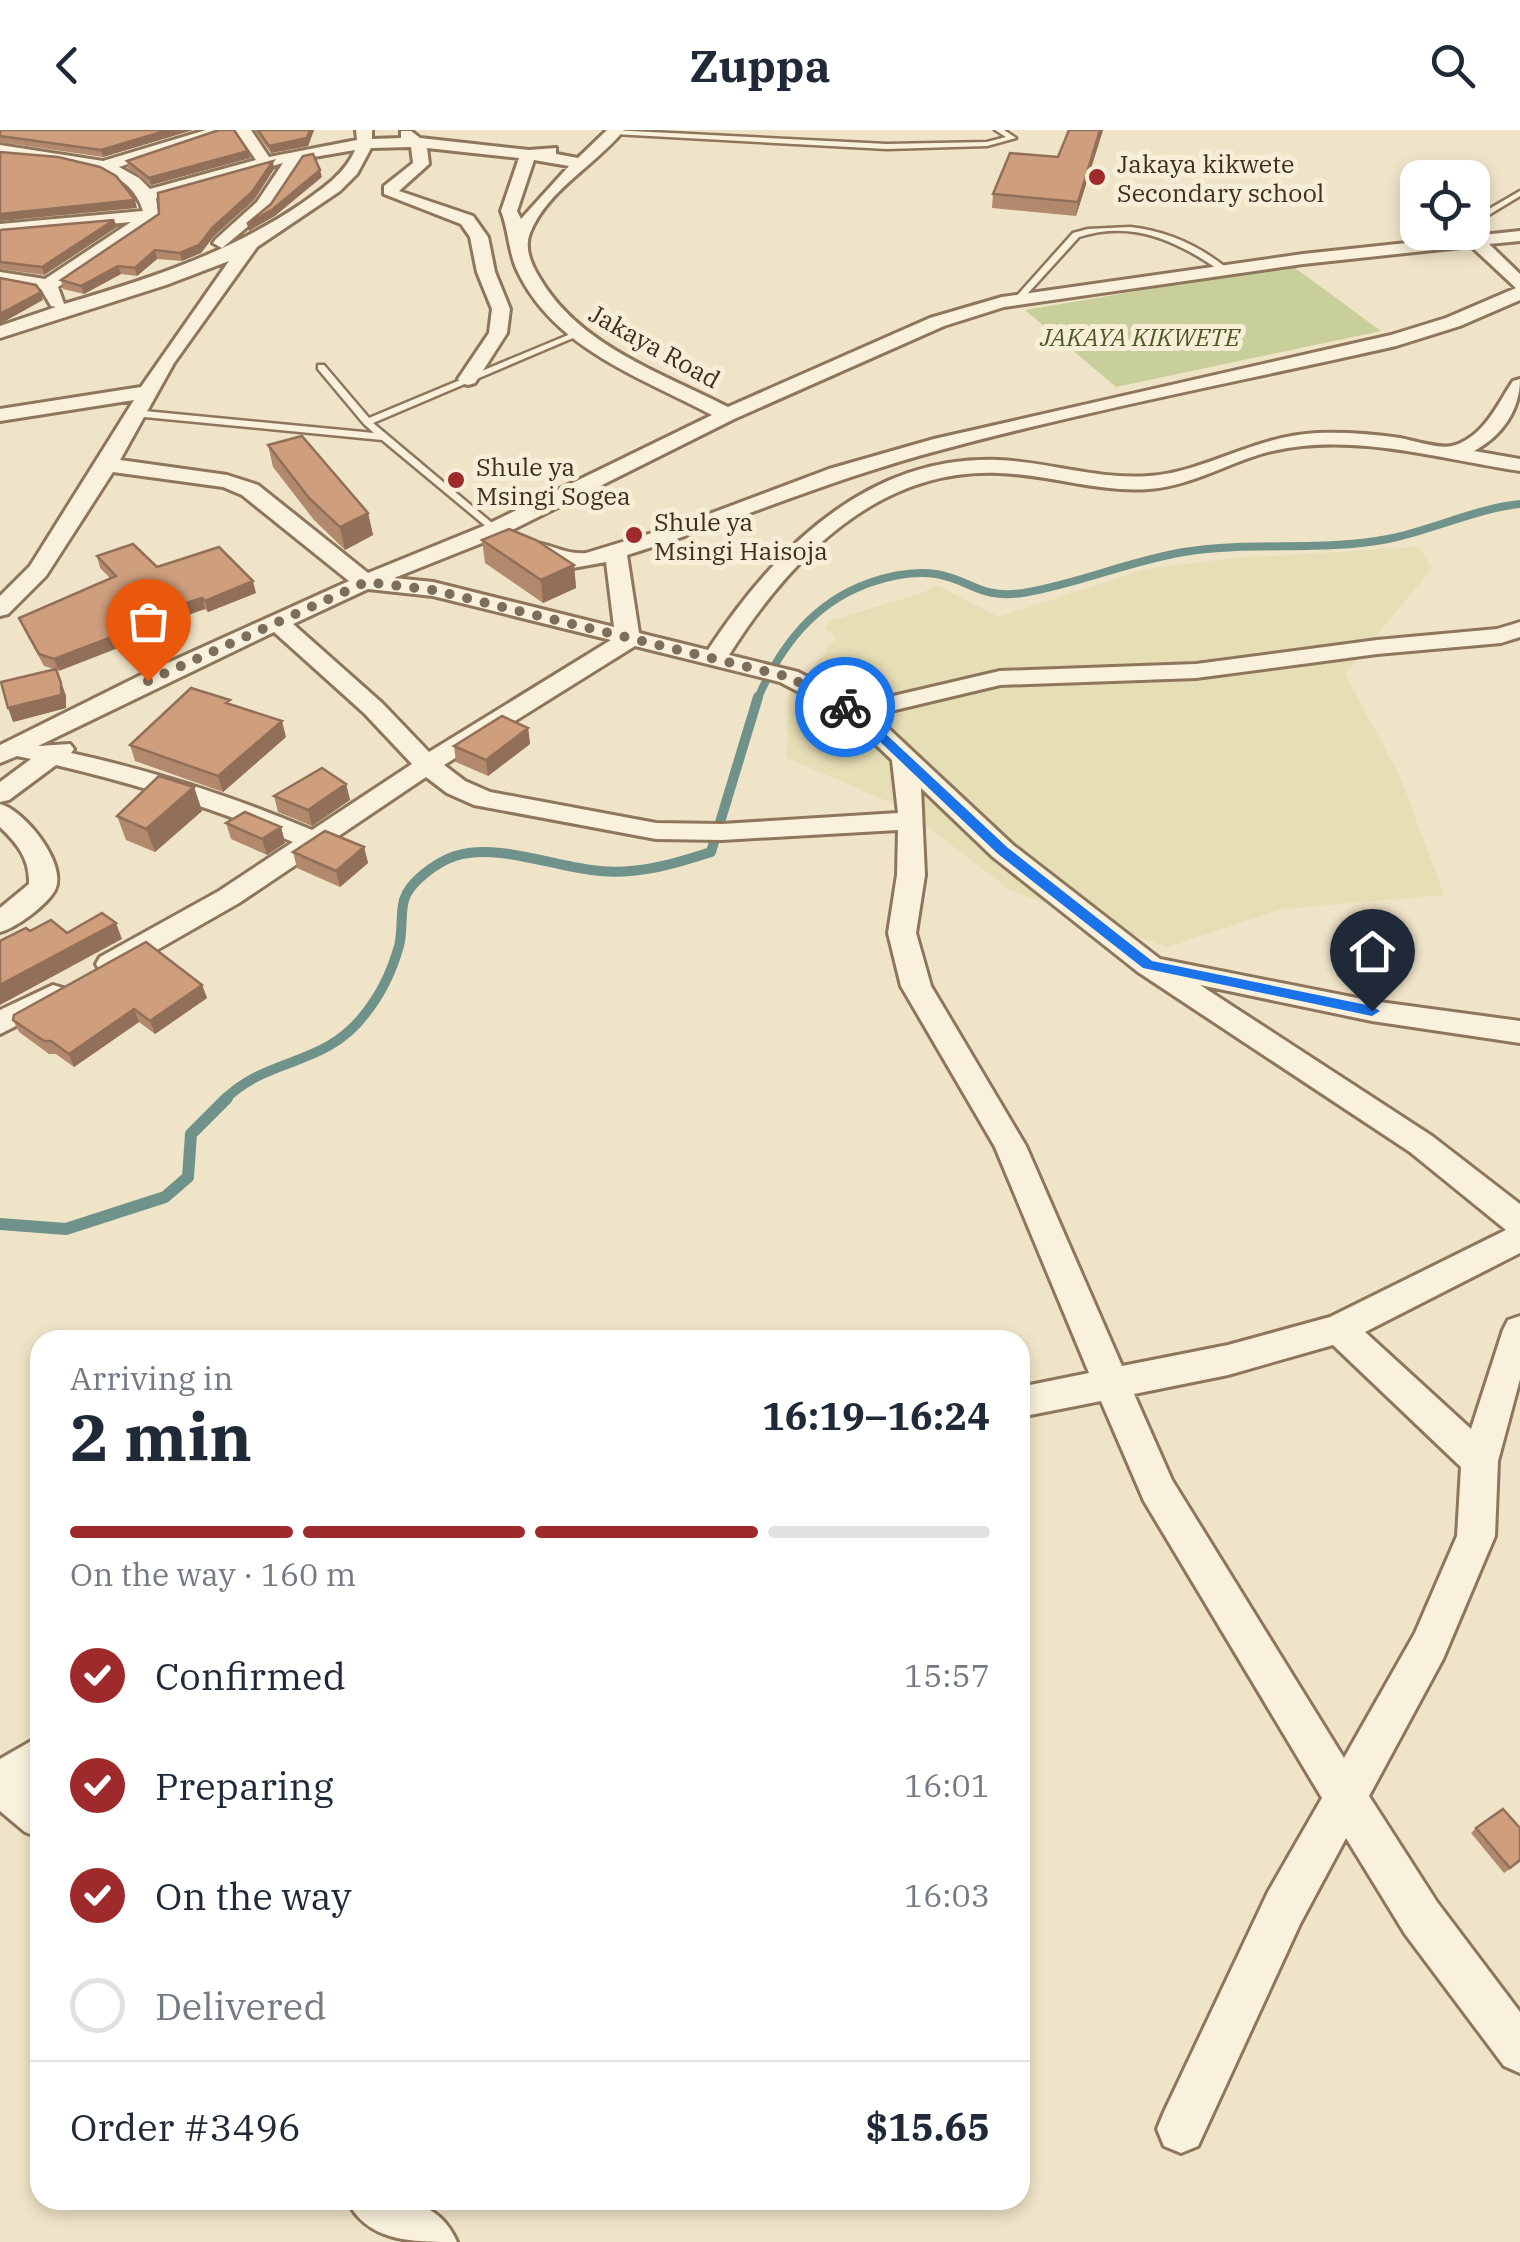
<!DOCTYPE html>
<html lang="en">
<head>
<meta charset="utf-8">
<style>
	body { margin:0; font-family:"IBM Plex Serif",serif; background:#f6f6f7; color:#1f2937; height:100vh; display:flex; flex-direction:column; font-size:38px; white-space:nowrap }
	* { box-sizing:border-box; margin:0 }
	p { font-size:32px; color:#747a83 }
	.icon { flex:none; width:55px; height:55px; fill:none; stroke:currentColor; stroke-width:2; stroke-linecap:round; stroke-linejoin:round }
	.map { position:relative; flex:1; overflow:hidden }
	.side { position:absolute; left:30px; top:1200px; width:1000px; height:880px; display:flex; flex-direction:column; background:#fff; border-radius:30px; box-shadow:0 5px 15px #0003 }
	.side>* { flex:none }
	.controls { position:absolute; left:1400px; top:30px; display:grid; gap:20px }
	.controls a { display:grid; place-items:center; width:90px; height:90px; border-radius:20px; background:#fff; box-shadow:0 5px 15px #0003; font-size:50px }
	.pin { position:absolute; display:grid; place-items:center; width:85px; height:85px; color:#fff; margin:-102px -42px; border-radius:50% 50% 50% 0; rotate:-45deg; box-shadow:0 0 10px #0007 }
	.pin .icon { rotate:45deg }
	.courier { position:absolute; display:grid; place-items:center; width:100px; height:100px; margin:-50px; border:8px solid #1a73e8; border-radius:50%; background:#fff; color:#222; box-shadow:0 2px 12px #0007 }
	.summary em { font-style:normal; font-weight:800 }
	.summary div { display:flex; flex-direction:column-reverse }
	.summary { display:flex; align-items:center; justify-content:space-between; height:170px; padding:0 40px }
	h1 { font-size:65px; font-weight:800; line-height:75px }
	.bar { display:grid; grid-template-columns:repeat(4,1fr); gap:15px 10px; align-content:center; height:120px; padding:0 40px }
	.bar i { height:12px; border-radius:8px; background:#e0e1e3 }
	.bar .on { background:#9e2a2b }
	.bar p { grid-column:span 4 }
	.line { display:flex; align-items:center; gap:25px; padding:0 40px; border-top:2px solid #e0e1e3 }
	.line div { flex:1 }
	ol { padding:0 40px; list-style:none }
	li { display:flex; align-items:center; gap:30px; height:110px }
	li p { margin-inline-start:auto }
	li .icon { padding:10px; border-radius:50%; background:#9e2a2b; color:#fff; stroke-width:4 }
	li:last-child { color:#747a83 }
	li i { width:55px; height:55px; border:5px solid #e0e1e3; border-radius:50% }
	header { display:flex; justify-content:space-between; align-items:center; height:130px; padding:0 40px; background:#fff; font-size:45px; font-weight:800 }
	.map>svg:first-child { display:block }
	.farmland { fill:#e6deb5 }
	.green { fill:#c9cf9b }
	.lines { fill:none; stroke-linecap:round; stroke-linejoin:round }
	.stream-far2 { stroke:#6f938a; stroke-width:8 }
	.stream-far1 { stroke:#6f938a; stroke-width:10 }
	.stream { stroke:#6f938a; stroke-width:12 }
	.lane-casing { stroke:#8d765c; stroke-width:5 }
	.street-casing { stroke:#8d765c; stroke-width:6 }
	.lane { fill:#faf1dc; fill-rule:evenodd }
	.street { fill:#faf1dc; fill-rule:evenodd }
	.wall { fill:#b2896c }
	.shaded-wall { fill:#916f58 }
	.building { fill:#cf9f7d; stroke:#916f58; stroke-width:2.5 }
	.route { fill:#1a73e8 }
	.done { stroke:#7c6e5b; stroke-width:10; stroke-dasharray:0 18 }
	.poi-dot { fill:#9e2a2b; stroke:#f7eed8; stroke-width:4 }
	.labels { text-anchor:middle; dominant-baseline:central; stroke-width:10; stroke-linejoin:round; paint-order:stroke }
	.far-poi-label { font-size:25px; fill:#3d2e20; stroke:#f7eed8; text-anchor:start }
	.far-park-label { font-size:25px; font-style:italic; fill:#4d5a26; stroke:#f7eed8 }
	.far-street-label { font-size:25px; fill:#3d2e20; stroke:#f7eed8 }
</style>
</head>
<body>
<header><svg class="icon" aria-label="back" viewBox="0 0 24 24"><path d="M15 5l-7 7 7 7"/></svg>Zuppa<svg class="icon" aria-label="search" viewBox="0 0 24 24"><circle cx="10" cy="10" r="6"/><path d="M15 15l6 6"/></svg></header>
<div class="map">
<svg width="1520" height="2112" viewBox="0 0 1520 2112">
	<rect width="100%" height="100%" fill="#f0e4c8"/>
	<path class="farmland" d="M1419,417L1432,438L1345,544L1400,646L1444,765L1282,779L1167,817L1010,760L903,678L787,628L788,565L827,521L828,513H833L835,506L825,499L830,491L922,463L937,455L999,487L1145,439L1235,428Z"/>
	<path class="green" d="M1291,135L1381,201L1116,257L1025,180Z"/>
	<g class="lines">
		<path class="stream-far2" d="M757,570C780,517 813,473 869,453C889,446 914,441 936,444C972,450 978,469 1023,463C1078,454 1129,431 1184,422C1252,411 1321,422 1388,409C1433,400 1474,379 1520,374"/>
		<path class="stream-far1" d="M224,970C268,926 324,938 365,884C381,864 392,841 399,816C403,801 400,785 404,770C409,752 437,732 455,726C496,713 549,735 591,740C634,746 671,735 711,722L758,567"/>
		<path class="stream" d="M0,1094L66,1099L165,1067L188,1047L191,1004L227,968"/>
		<g class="lane-casing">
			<path id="lane" d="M611,0L887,14L987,12L1006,7L995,0H1004L1016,8L987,16L887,19L614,4Z
				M1520,61V66L1472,95V89Z
				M1130,97C1168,101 1200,116 1229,140L1222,142C1179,112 1133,89 1079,107L1020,172L1013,170L1073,103L1088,99Z
				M1446,102H1458L1425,118L1418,116Z
				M573,203L580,205L373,293L498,398L499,400L494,403L382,310L134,286L129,283L134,280L374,303L364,294L318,239V235H324L369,288Z"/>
		</g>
		<g class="street-casing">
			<path id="street" d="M206,0H230L119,37L139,48L150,59L256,30L235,0H251L269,27L357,10L356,0H372V9L401,8V1H411L420,8L529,20L556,18V24L578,28L607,0H624C596,35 547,60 530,103C524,118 531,134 539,147C579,216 660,242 728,277L930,188L1002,167L1303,124L1520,101V111L1489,114L1520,144V170L1460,196L1396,216C1246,250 1093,279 944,319C836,347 734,392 627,425L639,503L708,520C774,419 869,325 998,330C1049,332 1098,350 1149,346C1206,342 1254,306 1317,303C1345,302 1373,304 1400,308C1415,311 1438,319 1452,316C1461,314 1472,307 1478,301C1493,287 1502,267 1513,251L1520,249C1520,280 1502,306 1474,321L1520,329V341C1440,329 1354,302 1272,321C1230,331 1193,356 1149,359C1098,363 1049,344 998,343C877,338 789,430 729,525L798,542L859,574L1000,541L1196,534L1377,510L1497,499L1520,492V507L1501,513L1377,524L1196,548L1000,555L874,585L1013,715L1160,829L1372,871L1520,891V913L1372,891L1200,855L1432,1006L1520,1074V1123L1365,1202L1471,1299L1503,1200L1508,1190L1520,1186V1249L1498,1331L1495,1406L1443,1529L1369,1666L1437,1772L1520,1882V1943L1504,1936L1405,1804L1346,1708L1300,1794L1198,2016L1181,2023L1164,2016L1157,1999L1164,1982L1268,1762L1322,1668L1144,1371L1101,1271L1020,1287V1257L1089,1243L995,1017L901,856L888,803L897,745L898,700L722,710L656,709L474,675L447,663L426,647L239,773L120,841H100L96,834L100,827L219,761L293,712C217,679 137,654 56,635L9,670L0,672V652L31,629L17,626L0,633V615L139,546L349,451L242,365L223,357L113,342L46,446L8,484L0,486V466L30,436L134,270L0,291V279L141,257L229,131L166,155L0,208V196L56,177L51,176L41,159L0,152V142L45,149L131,92L0,104V94L143,81C128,27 45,29 0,25V15L103,31ZM411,17L413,33L384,56V64L461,94L470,107L477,142L492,179L489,203L458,249L461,253L468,255L475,253L507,203L510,179L495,142L488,107L473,86L399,61L429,34L427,18L519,28L501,81C509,101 508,120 517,140C553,218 640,247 712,285L486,395L368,443L258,355L227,345L120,330L174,233L257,117L340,61L357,44L371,18ZM355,20C345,44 322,59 301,74C227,124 149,149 64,174L58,157L159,89L156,68L283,33L257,72L216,109L213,113L222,118L269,79L302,29ZM534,30L569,36L521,89L517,81ZM1471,116L1516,158L1446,188L1391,205L934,309L829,339L688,392L586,423C563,426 542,408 520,413L517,418L520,423L567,439L606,432L614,497L433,452L394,448L502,405L734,289L944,196L1004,177L1303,134ZM368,459L433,466L611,510L429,622L382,573L293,494ZM274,502L364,583L412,634L312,700C234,667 153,641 71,623L74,619L70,614L38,616ZM635,516L780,552L847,587L892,630L898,683L722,694L656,693L490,662L465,651L444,635ZM921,658L993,727L1138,842L1410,1022L1506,1100L1330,1187L1228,1215L1122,1236L1026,1016L931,856L916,803L925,745ZM1333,1215L1461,1337L1457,1406L1415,1503L1344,1628L1172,1350L1134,1264L1228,1245Z
				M0,674C24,680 68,734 55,760C47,775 16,798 0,802V778L29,754C30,729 17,713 0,697Z
				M53,855L63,858L68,865L63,872L0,904V880Z
				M40,1606V1651L34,1655L40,1660V1708L25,1702L0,1681V1629Z
				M347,2070C391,2070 436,2063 457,2112C412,2112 367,2112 347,2070Z"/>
		</g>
		<use href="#lane" class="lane"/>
		<use href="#street" class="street"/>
	</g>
	<path class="wall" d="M0,0H193L103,27L0,12Z
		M254,0H314L308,16L271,23Z
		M1069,0H1103L1076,86L992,78L993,64L1058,27Z
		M248,21L250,28L151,55L128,38L127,31Z
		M274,39L254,70L214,106L201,123L182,131L157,129L137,146L121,144L84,164L63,159L61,150Z
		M114,90L117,97L44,145L0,139V100Z
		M268,315L368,383L373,405L345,420L314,390L273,337Z
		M482,410L574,435L576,458L543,473L485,433Z
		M97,426L157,437L256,463L208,482L205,479L147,499L149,506L57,540L66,566V578L13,592L54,539L44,536L24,500L19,488L111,449L100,438Z
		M231,575L286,607L223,662L135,631L130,615Z
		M528,598L530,614L488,646L456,632L454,616Z
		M346,654L350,670L312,696L278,682L274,666Z
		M194,657L202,681L155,722L126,710L117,686Z
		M226,693L281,697L285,713L267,725L231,709Z
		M364,717L368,733L340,757L297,738L293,722Z
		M202,855L207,868L155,904L139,892L74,937L56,924H49L19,902L13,890Z
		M1476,1698H1520V1732L1504,1743L1471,1703Z"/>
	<path class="shaded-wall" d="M168,0H193L103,27L101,20Z
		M310,0H314L308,16L271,23L269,16Z
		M1100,0H1103L1076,86L1078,72Z
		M248,21L250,28L151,55L149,48Z
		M273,31L274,39L254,70L214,106L201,123L182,131L180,123L212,98Z
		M320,40L322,47L275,86L249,101L247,94Z
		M135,70L137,78L0,91V84Z
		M114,90L117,97L44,145L42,137Z
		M155,120L157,129L137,146L135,138Z
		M118,136L121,144L84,164L81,156Z
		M41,162L43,170L0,194V184Z
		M368,383L373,405L345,420L340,397Z
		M574,435L576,458L543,473L541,450Z
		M253,451L256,463L208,482L205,471Z
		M202,468L205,479L147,499L149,506L59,541L54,529L140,488Z
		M56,539L66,566V578L13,592L8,578Z
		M282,591L286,607L223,662L218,646Z
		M528,598L530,614L488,646L486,630Z
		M346,654L350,670L312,696L308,680Z
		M194,657L202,681L155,722L146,699Z
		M281,697L285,713L267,725L262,709Z
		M364,717L368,733L340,757L336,741Z
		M116,793L122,809L0,875V855Z
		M202,855L207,868L155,904L150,891Z
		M134,879L139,892L74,937L69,924Z"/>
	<path class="building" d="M0,0H168L101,20L0,6Z
		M219,0H234L248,21L149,48L127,31Z
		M258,0H310L307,8L269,16Z
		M1069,0H1100L1078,72L993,64L1010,23L1058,27Z
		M0,22L58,27L100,37L116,46L135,70L0,84Z
		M313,24L320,40L273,79L247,94L271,74L303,26Z
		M273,31L252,62L212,98L199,115L180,123L155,120L135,138L118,136L81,156L61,150L159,84L158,63Z
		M114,90L42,137L0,132V100Z
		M0,148L36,155L41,162L0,184Z
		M302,306L368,383L340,397L309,368L268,315Z
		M509,399L536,410L574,435L541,450L482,410Z
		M133,414L157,437L219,417L253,451L205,471L202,468L140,488L146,494L54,529L39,524L19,488L116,446L97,426Z
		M56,539L61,553V565L8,578L1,552Z
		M191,558L230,570L226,573L282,591L218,646L130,615Z
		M502,586L528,598L486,630L454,616Z
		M322,638L346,654L308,680L274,666Z
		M159,646L194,657L146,699L117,686Z
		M245,682L281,697L262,709L226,693Z
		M325,701L364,717L336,741L293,722Z
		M102,783L116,793L0,855V811L26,798L30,801L51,790L67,803Z
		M146,812L202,855L150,891L134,879L69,924L51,911H44L13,890L14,885Z
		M1503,1679L1520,1698V1730L1510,1738L1476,1698Z"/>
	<path class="route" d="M845,573L860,580L1008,718L1152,831L1372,876L1380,881L1372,886L1143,838L998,724L852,585L841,579Z"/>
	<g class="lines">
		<path class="done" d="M148,551L366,452L433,460L789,547L845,577"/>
	</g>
	<g class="poi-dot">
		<circle cx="1097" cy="47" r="10"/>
		<circle cx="456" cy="350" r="10"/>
		<circle cx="634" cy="405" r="10"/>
	</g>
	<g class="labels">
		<g class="far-poi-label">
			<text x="1117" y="33">Jakaya kikwete<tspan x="1117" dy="29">Secondary school</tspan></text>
			<text x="476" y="336">Shule ya<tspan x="476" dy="29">Msingi Sogea</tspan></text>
			<text x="654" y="391">Shule ya<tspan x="654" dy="29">Msingi Haisoja</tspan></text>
		</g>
		<g class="far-park-label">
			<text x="1140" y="206">JAKAYA KIKWETE</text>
		</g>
		<g class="far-street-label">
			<text transform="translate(655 216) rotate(29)">Jakaya Road</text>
		</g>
	</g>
</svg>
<div class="controls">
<a><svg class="icon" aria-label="locate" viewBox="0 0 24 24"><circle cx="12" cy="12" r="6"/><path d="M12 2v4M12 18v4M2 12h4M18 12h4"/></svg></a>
</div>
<div class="pin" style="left:148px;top:551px;background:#ea580c"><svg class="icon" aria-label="bag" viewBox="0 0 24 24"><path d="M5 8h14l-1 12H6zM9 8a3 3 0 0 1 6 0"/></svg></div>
<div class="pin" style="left:1372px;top:881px;background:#1f2937"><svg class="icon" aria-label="home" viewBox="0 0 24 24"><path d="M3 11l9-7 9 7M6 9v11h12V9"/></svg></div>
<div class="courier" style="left:845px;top:577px"><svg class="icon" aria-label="bike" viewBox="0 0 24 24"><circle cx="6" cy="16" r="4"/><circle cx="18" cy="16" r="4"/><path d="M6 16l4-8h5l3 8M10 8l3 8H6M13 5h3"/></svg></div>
<section class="side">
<div class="summary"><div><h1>2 min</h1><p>Arriving in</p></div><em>16:19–16:24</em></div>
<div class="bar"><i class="on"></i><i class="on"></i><i class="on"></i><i></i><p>On the way · 160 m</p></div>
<ol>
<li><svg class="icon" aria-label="check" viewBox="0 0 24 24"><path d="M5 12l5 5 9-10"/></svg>Confirmed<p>15:57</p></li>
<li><svg class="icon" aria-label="check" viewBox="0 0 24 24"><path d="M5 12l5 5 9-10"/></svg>Preparing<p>16:01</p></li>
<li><svg class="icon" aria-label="check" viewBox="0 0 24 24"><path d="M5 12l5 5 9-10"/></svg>On the way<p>16:03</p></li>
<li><i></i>Delivered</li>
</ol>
<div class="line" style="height:130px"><div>Order #3496</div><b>$15.65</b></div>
</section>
</div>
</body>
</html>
